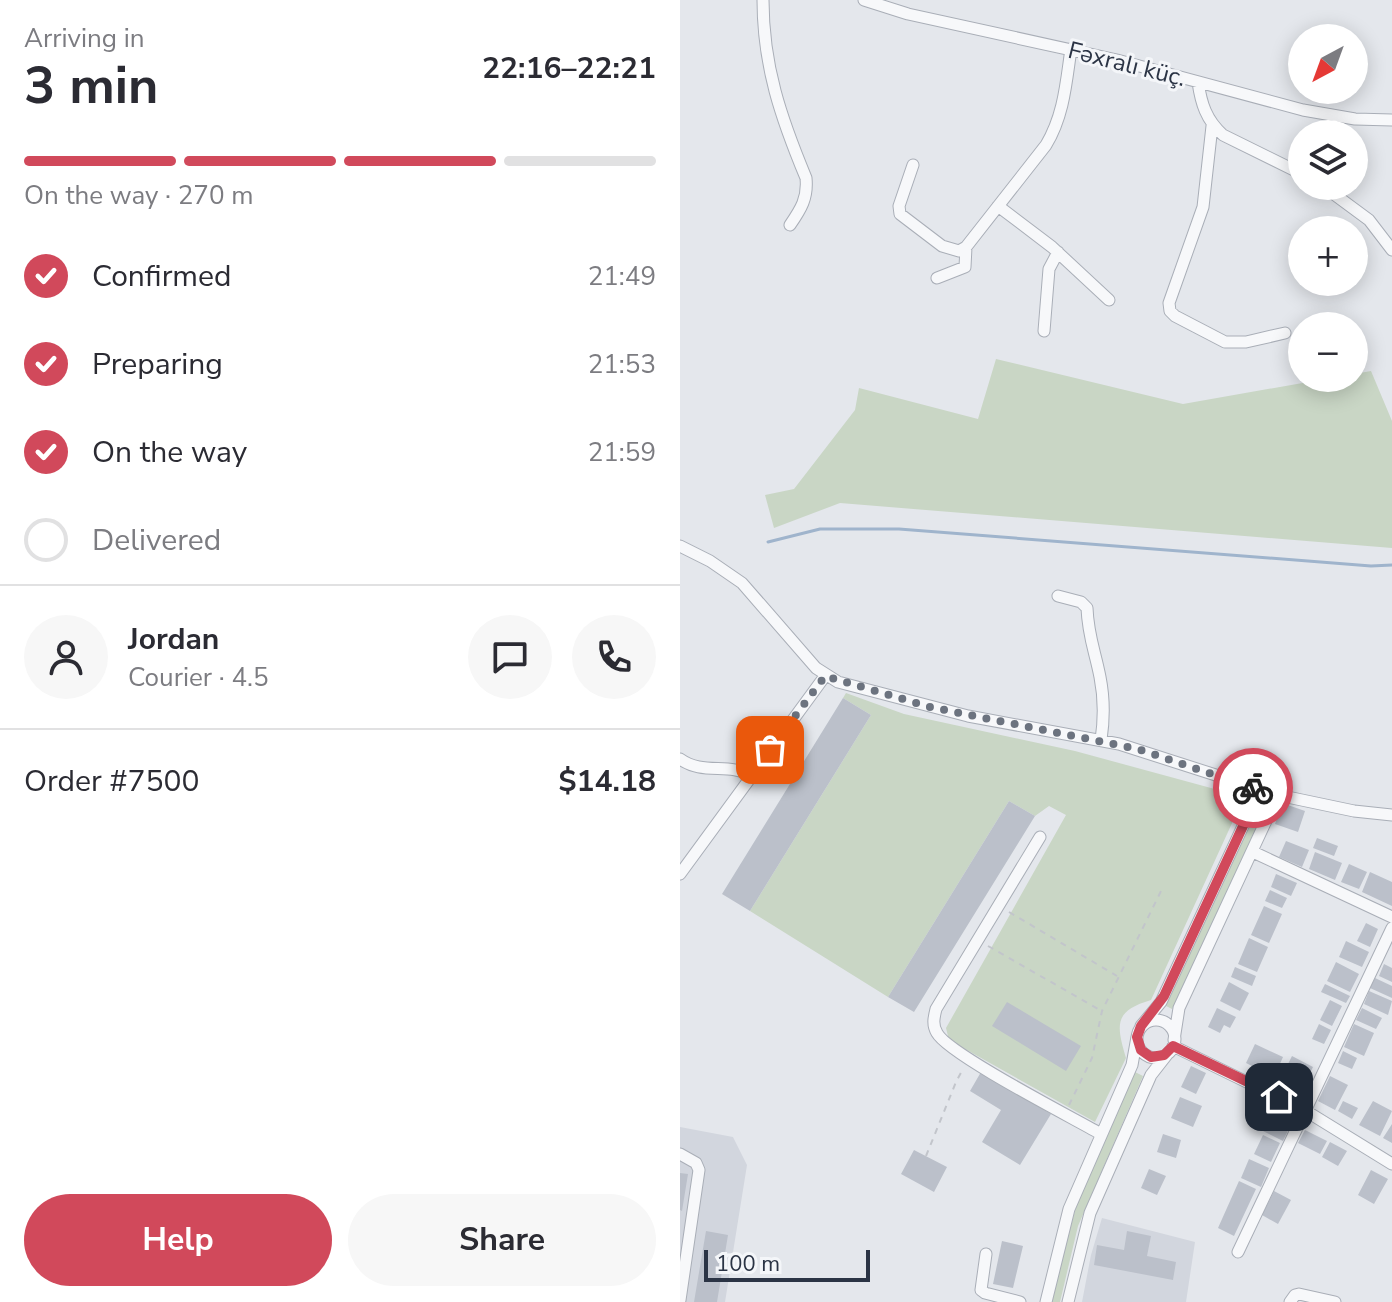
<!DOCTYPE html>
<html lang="en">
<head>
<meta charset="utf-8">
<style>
	body { margin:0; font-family:"Nunito Sans",sans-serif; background:#f7f7f7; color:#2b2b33; height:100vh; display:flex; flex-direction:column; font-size:30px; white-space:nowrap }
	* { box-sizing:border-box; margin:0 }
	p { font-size:26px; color:#7c7c81 }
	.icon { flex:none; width:44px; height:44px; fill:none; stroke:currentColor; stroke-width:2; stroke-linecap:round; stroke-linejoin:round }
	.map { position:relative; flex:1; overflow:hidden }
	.side { display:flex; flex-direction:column; background:#fff; width:680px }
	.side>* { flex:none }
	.needle { width:52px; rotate:221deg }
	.buttons { position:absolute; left:608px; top:24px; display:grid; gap:16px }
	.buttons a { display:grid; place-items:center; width:80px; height:80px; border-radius:50%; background:#fff; box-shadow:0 4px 20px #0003; font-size:40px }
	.scale { position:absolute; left:24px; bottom:20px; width:166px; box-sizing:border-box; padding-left:8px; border:4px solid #2b3445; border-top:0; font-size:22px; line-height:28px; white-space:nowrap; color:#2b3445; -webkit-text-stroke:6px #f4f6f9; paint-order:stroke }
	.pin { position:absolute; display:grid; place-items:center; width:68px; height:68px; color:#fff; margin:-34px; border-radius:16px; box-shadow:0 4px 12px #0006 }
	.courier { position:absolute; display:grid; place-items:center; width:80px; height:80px; margin:-40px; border:6px solid #d1495b; border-radius:50%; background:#fff; color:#222; box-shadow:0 2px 10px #0007 }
	.overview em { font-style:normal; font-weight:700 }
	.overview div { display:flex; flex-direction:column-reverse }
	.overview { display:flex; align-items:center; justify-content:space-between; height:136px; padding:0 24px }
	h1 { font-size:52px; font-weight:700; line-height:60px }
	.bar { display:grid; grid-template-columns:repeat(4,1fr); gap:12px 8px; align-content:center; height:96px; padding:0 24px }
	.bar i { height:10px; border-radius:6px; background:#e1e1e2 }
	.bar .current { background:#d1495b }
	.bar p { grid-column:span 4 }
	.line { display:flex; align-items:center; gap:20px; padding:0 24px; border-top:2px solid #e1e1e2 }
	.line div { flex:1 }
	.round { display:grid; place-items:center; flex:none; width:84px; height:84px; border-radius:42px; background:#f7f7f7 }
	ol { padding:0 24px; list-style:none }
	li { display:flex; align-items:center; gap:24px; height:88px }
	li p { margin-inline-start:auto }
	li .icon { padding:8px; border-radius:50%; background:#d1495b; color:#fff; stroke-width:4 }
	li:last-child { color:#7c7c81 }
	li i { width:44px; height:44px; border:4px solid #e1e1e2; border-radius:50% }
	.button { display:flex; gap:16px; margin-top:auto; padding:16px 24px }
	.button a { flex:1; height:92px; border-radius:48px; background:#d1495b; color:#fff; font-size:32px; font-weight:700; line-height:92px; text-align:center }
	.button a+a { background:#f7f7f7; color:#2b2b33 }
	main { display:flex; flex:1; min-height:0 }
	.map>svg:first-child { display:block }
	.built { fill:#d2d6de }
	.green { fill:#c9d6c5 }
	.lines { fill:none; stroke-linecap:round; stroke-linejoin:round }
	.stream { stroke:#9fb4cc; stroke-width:3 }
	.building { fill:#bbc0ca }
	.minor-casing { stroke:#a9aeb7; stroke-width:13 }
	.path { stroke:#c2c5cb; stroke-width:2; stroke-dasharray:6 6; stroke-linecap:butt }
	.minor { stroke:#f7f8fa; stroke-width:11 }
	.done { stroke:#6c737f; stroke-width:8; stroke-dasharray:0 14.4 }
	.route { stroke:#d1495b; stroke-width:10 }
	.labels { text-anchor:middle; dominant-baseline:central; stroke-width:6; stroke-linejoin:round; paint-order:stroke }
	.street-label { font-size:24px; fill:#2b3445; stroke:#f4f6f9 }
</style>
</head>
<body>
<main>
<section class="side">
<div class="overview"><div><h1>3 min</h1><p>Arriving in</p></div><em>22:16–22:21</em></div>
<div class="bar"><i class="current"></i><i class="current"></i><i class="current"></i><i></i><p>On the way · 270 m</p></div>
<ol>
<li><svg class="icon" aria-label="check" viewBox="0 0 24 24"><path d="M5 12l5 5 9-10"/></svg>Confirmed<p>21:49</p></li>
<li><svg class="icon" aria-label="check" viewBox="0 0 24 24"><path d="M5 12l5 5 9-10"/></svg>Preparing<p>21:53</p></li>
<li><svg class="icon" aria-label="check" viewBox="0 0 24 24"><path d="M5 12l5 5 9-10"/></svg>On the way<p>21:59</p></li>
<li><i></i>Delivered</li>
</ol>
<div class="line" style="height:144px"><a class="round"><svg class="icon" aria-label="person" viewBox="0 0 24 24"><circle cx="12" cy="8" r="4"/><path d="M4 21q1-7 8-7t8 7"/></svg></a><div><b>Jordan</b><p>Courier · 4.5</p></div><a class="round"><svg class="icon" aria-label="chat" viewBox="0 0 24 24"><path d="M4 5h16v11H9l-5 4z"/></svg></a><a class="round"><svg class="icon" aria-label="phone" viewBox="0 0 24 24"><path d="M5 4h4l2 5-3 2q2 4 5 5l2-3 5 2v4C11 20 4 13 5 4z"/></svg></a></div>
<div class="line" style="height:104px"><div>Order #7500</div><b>$14.18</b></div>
<div class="button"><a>Help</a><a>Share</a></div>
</section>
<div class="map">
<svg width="712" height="1302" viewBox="0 0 712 1302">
	<rect width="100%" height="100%" fill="#e4e7ec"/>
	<path class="built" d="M0,1127L53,1137L67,1165L45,1302H0Z
		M422,1218L515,1242L506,1302H402L411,1255Z"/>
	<path class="green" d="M316,359L503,404L651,378H674V374L691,371L712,421V548L160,503L94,528L85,495L114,489L175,410L179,388L298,419Z
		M166,693L224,714L395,751L564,797L471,1000C434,1011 436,1024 446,1058L415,1122L269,1040L266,1028L386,815L369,806L355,816L329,801L208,997L70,911L191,715L163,698Z
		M579,806L587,809L492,1009L484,1005Z
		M455,1072L463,1076L398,1226L380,1302H371L396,1207Z"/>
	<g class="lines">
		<path class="stream" d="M88,542L140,529H219L691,566L712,565"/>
	</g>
	<path class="building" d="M163,698L191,715L70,911L42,894Z
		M329,801L355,816L234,1012L208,997Z
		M602,803L625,811L618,832L595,824Z
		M637,838L658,846L654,856L633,848Z
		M606,841L629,850L622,867L599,857Z
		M635,852L662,863L655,880L629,869Z
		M669,864L687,872L679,889L661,882Z
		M690,872L712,882V906L682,892Z
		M596,874L617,883L611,896L591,887Z
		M590,890L607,898L602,908L585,901Z
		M584,906L602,914L589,943L571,935Z
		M686,923L698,929L690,947L677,941Z
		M569,938L588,947L577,972L558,964Z
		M666,941L689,952L682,967L659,957Z
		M656,962L679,974L670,992L647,981Z
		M704,964L712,968V982L699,976Z
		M555,967L576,976L572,986L551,977Z
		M695,978L712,986V998L690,988Z
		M549,982L569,993L560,1011L540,1001Z
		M645,984L670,996L666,1003L641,992Z
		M689,991L712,1001L708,1015L684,1004Z
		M650,1000L662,1006L652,1026L640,1020Z
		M327,1002L401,1046L386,1071L312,1026Z
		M537,1008L556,1017L550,1028L544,1025L540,1033L528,1027Z
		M682,1008L702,1018L696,1029L676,1020Z
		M639,1024L651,1030L644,1044L632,1039Z
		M674,1024L694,1033L684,1056L664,1047Z
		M575,1044L603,1057L594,1077L566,1063Z
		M663,1051L677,1058L672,1069L658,1063Z
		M612,1056L633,1067L621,1091L600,1080Z
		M511,1066L526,1073L516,1094L501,1087Z
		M301,1072L371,1114L340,1165L302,1142L321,1110L290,1091Z
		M650,1076L668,1085L655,1110L638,1101Z
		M500,1097L522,1106L513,1127L491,1118Z
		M663,1101L678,1108L672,1119L658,1111Z
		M693,1101L712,1111L700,1136L679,1125Z
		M593,1111L613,1120L603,1141L583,1131Z
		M712,1124V1143L703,1138Z
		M625,1130L647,1141L640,1154L618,1143Z
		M483,1134L501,1140L496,1158L477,1152Z
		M583,1135L600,1143L591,1162L574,1154Z
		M650,1142L667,1151L658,1166L642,1157Z
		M234,1150L267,1167L254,1192L221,1174Z
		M569,1159L589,1168L581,1187L561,1178Z
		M469,1169L486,1176L477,1195L461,1188Z
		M691,1170L708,1179L694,1204L678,1195Z
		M0,1173L8,1174L2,1211L0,1210Z
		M559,1181L576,1189L554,1236L538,1228Z
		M594,1191L611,1200L598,1224L582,1215Z
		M26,1231L48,1235L37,1302H14Z
		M447,1231L471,1236L467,1256L496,1262L493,1280L414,1265L417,1245L444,1250Z
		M322,1241L343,1246L333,1288L313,1284Z"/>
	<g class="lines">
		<g class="minor-casing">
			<path id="minor" d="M83,0C83,66 101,118 126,178C128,198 121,209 110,225
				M184,0L228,14L437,60L623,110L675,119L712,120
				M518,82C521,103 526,120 543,135L622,174
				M532,126L523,207L489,303L490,311L495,316L545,342H566L605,333
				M233,165L219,206L220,214L262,246L279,251L286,247L366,145C384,115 386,83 391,49
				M643,186L689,220L712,250
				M318,206L372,247L429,300
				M257,278L285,267L286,247
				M364,331L369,269L378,252
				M0,546L30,561L62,583L136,668L158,682L288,716L439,744L598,795L674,811L712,815
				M378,596L401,602L407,608C408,636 415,651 420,677C424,697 424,720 421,740
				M0,759C22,775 48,763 71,775
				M360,837L256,1009C254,1017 252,1025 257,1033C268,1054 393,1118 421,1134
				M573,852L712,917
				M0,874L145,676
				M457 1039a19 19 0 1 1 38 0a19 19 0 1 1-38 0Z
				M461,1026L481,1002L570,811L577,789
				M494,1040L499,1008L598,795
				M493,1046L626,1111L712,1164
				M0,1154L16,1163L19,1170L0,1300
				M558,1252L712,928
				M306,1254L301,1290L305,1293L340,1302
				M366,1302L389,1209L452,1065L457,1037
				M388,1302L410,1213L471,1075L489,1052
				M610,1302L615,1295L619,1294L655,1302"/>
		</g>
		<path class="path" d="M329,912L437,976
			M308,946L420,1010
			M389,1105L412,1058L422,1011L482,889
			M246,1156L276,1082L283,1069"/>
		<use href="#minor" class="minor"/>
	</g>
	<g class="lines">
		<path class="done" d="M90,750L145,676L250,707L458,749L573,788"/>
		<path class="route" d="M573,788L577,789L570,811L484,996L461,1026L457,1037L461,1050L471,1057L484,1055L493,1046L599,1097"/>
	</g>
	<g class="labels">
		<g class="street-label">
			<text transform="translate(447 64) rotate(14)">Fəxralı küç.</text>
		</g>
	</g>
</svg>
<div class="buttons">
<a><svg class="needle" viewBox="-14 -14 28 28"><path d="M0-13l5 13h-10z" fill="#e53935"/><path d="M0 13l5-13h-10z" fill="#7c7c81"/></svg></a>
<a><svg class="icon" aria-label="layers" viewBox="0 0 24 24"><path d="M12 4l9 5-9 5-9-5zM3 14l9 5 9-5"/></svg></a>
<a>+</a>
<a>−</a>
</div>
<div class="scale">100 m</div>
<div class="pin" style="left:90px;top:750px;background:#ea580c"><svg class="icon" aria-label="bag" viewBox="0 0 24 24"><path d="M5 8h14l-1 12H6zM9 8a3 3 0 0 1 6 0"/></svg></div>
<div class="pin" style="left:599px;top:1097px;background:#1f2937"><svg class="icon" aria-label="home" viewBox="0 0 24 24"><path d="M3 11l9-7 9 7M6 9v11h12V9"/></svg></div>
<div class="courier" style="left:573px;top:788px"><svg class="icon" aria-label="bike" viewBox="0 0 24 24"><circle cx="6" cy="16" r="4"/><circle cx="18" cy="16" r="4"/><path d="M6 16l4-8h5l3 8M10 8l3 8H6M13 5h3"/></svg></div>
</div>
</main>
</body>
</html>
